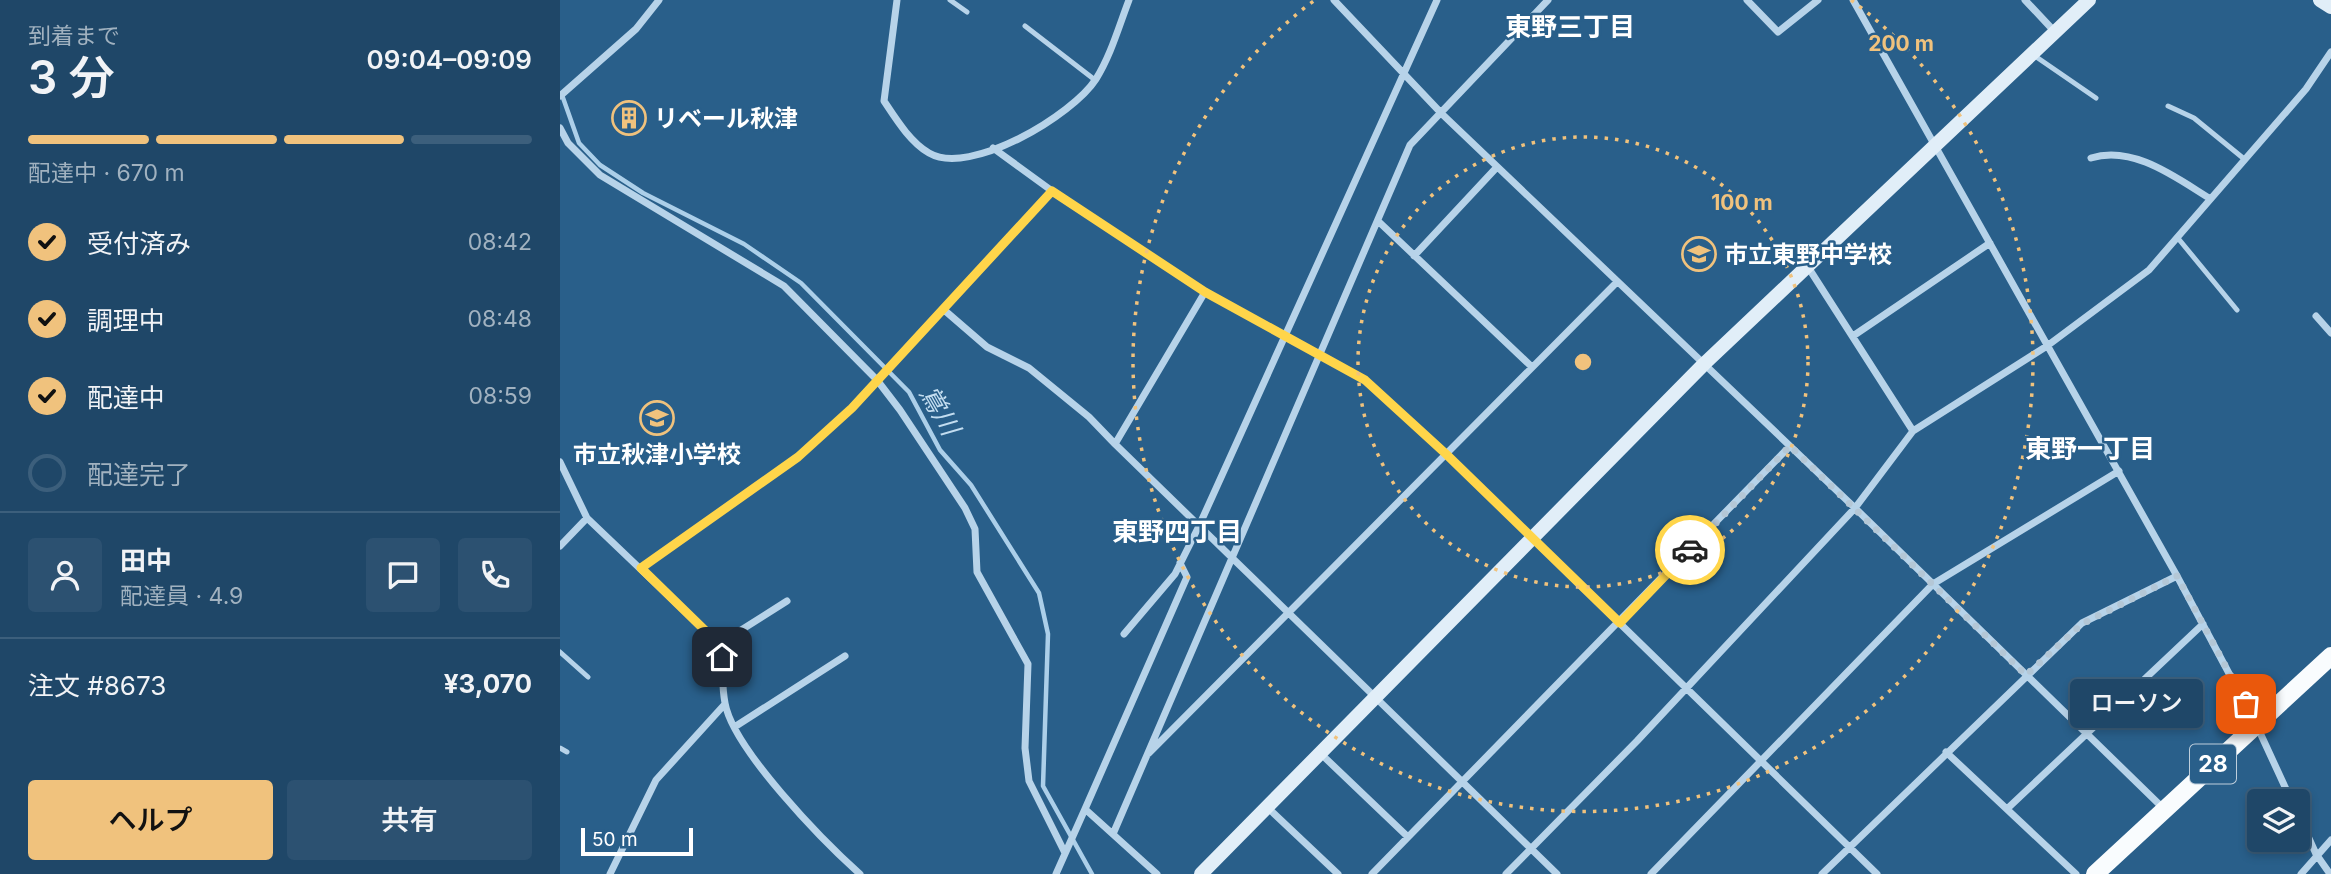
<!DOCTYPE html>
<html lang="ja">
<head>
<meta charset="utf-8">
<style>
	body { margin:0; font-family:Inter,"Noto Sans JP",sans-serif; background:#2c5171; color:#f1f3f6; height:100vh; display:flex; flex-direction:column; font-size:26px; white-space:nowrap }
	* { box-sizing:border-box; margin:0 }
	p { font-size:23px; color:#a1b2c0 }
	.icon { flex:none; width:38px; height:38px; fill:none; stroke:currentColor; stroke-width:2; stroke-linecap:round; stroke-linejoin:round }
	.map { position:relative; flex:1; overflow:hidden }
	.drawer { display:flex; flex-direction:column; background:#1f4768; width:560px }
	.drawer>* { flex:none }
	.tools { position:absolute; left:1687px; top:789px; display:grid; gap:14px }
	.tools a { display:grid; place-items:center; width:63px; height:63px; border-radius:7px; background:#1f4768; box-shadow:0 4px 10px #0003,0 0 0 2px #3c5f7c; font-size:35px }
	.scale { position:absolute; left:21px; bottom:18px; width:112px; box-sizing:border-box; padding-left:7px; border:4px solid #fff; border-top:0; font-size:19px; line-height:24px; white-space:nowrap; color:#fff; -webkit-text-stroke:5px #295f8a; paint-order:stroke }
	.pin { position:absolute; display:grid; place-items:center; width:60px; height:60px; color:#fff; margin:-30px; border-radius:14px; box-shadow:0 4px 10px #0006 }
	.courier { position:absolute; display:grid; place-items:center; width:70px; height:70px; margin:-35px; border:5px solid #ffd54a; border-radius:50%; background:#fff; color:#222; box-shadow:0 2px 9px #0007 }
	.bubble { position:absolute; height:49px; border-radius:7px; background:#1f4768; box-shadow:0 4px 10px #0003,0 0 0 2px #3c5f7c; font-size:23px; font-weight:600; line-height:49px; text-align:center }
	.headline em { font-style:normal; font-weight:600 }
	.headline div { display:flex; flex-direction:column-reverse }
	.headline { display:flex; align-items:center; justify-content:space-between; height:119px; padding:0 28px }
	h1 { font-size:46px; font-weight:600; line-height:52px }
	.bar { display:grid; grid-template-columns:repeat(4,1fr); gap:10px 7px; align-content:center; height:84px; padding:0 28px }
	.bar i { height:9px; border-radius:5px; background:#3c5f7c }
	.bar .active { background:#f0c27d }
	.bar p { grid-column:span 4 }
	.line { display:flex; align-items:center; gap:18px; padding:0 28px; border-top:2px solid #3c5f7c }
	.line div { flex:1 }
	.round { display:grid; place-items:center; flex:none; width:74px; height:74px; border-radius:7px; background:#2c5171 }
	ol { padding:0 28px; list-style:none }
	li { display:flex; align-items:center; gap:21px; height:77px }
	li p { margin-inline-start:auto }
	li .icon { padding:7px; border-radius:50%; background:#f0c27d; color:#111; stroke-width:4 }
	li:last-child { color:#a1b2c0 }
	li i { width:38px; height:38px; border:4px solid #3c5f7c; border-radius:50% }
	.primary-button { display:flex; gap:14px; margin-top:auto; padding:14px 28px }
	.primary-button a { flex:1; height:80px; border-radius:7px; background:#f0c27d; color:#111; font-size:28px; font-weight:600; line-height:80px; text-align:center }
	.primary-button a+a { background:#2c5171; color:#f1f3f6 }
	main { display:flex; flex:1; min-height:0 }
	.map>svg:first-child { display:block }
	.lines { fill:none; stroke-linecap:round; stroke-linejoin:round }
	.stream { stroke:#accfe9; stroke-width:4.5 }
	.lane { stroke:#b7d3e9; stroke-width:5 }
	.street { stroke:#b7d3e9; stroke-width:7 }
	.secondary { stroke:#e1eef8; stroke-width:14 }
	.primary { stroke:#f9fcfe; stroke-width:18 }
	.done { stroke:#b4c7d6; stroke-width:7; stroke-dasharray:0 12.6 }
	.route { stroke:#ffd54a; stroke-width:9 }
	.ring { fill:none; stroke:#f0c27d; stroke-width:3.5; stroke-dasharray:3.5 7 }
	.labels { text-anchor:middle; dominant-baseline:central; stroke-width:5; stroke-linejoin:round; paint-order:stroke }
	.shield { fill:#295f8a; stroke:#bfcfdc; stroke-width:2 }
	.shield-label { font-size:23px; font-weight:bold; fill:#fff }
	.poi-label { font-size:24px; font-weight:bold; fill:#fff; stroke:#295f8a; text-anchor:start }
	.neighbourhood-label { font-size:26px; font-weight:bold; fill:#fff; stroke:#295f8a }
	.water-label { font-size:26px; font-style:italic; fill:#c3ddf0; stroke:#295f8a }
	.centre { fill:#f0c27d; stroke:#295f8a; stroke-width:3.5 }
	.ring-label { font-size:21px; text-anchor:middle; font-weight:bold; fill:#f0c27d; stroke:#295f8a; stroke-width:5; stroke-linejoin:round; paint-order:stroke }
</style>
</head>
<body>
<main>
<section class="drawer">
<div class="headline"><div><h1>3 分</h1><p>到着まで</p></div><em>09:04–09:09</em></div>
<div class="bar"><i class="active"></i><i class="active"></i><i class="active"></i><i></i><p>配達中 · 670 m</p></div>
<ol>
<li><svg class="icon" aria-label="check" viewBox="0 0 24 24"><path d="M5 12l5 5 9-10"/></svg>受付済み<p>08:42</p></li>
<li><svg class="icon" aria-label="check" viewBox="0 0 24 24"><path d="M5 12l5 5 9-10"/></svg>調理中<p>08:48</p></li>
<li><svg class="icon" aria-label="check" viewBox="0 0 24 24"><path d="M5 12l5 5 9-10"/></svg>配達中<p>08:59</p></li>
<li><i></i>配達完了</li>
</ol>
<div class="line" style="height:126px"><a class="round"><svg class="icon" aria-label="person" viewBox="0 0 24 24"><circle cx="12" cy="8" r="4"/><path d="M4 21q1-7 8-7t8 7"/></svg></a><div><b>田中</b><p>配達員 · 4.9</p></div><a class="round"><svg class="icon" aria-label="chat" viewBox="0 0 24 24"><path d="M4 5h16v11H9l-5 4z"/></svg></a><a class="round"><svg class="icon" aria-label="phone" viewBox="0 0 24 24"><path d="M5 4h4l2 5-3 2q2 4 5 5l2-3 5 2v4C11 20 4 13 5 4z"/></svg></a></div>
<div class="line" style="height:91px"><div>注文 #8673</div><b>¥3,070</b></div>
<div class="primary-button"><a>ヘルプ</a><a>共有</a></div>
</section>
<div class="map">
<svg width="1771" height="874" viewBox="0 0 1771 874">
	<rect width="100%" height="100%" fill="#295f8a"/>
	<g class="lines">
		<path class="stream" d="M2,95L19,143L40,165L83,193L184,244L241,283L349,392L380,450L411,485L479,593L488,634L483,786L532,874"/>
		<path class="lane" d="M390,0L407,12
			M465,26L535,80
			M1472,54L1536,98
			M1608,106L1634,118L1683,158
			M1617,237L1677,310
			M0,652L28,677
			M0,748L7,752"/>
		<path class="street" d="M337,0L324,101C336,119 350,142 369,153C410,177 513,115 536,79C551,55 559,26 569,0
			M774,0L882,114L1295,508L1603,808
			M1187,0L1218,32L1258,0
			M1293,0L1617,576L1696,724L1732,802
			M1465,0L1495,32
			M0,96L76,29L99,0
			M0,128L8,143L40,175L224,286L317,380L340,410L405,508L415,529L417,572L468,664L465,748L469,781L505,853
			M433,148L499,196L645,292L805,380L886,454L1317,874
			M1531,158C1573,145 1615,177 1649,198
			M818,221L972,367
			M854,256L937,167
			M1248,267L1353,431
			M645,292L555,444L997,874
			M383,309L427,347L469,368L529,417L555,444
			M1756,316L1771,333
			M1293,336L1430,243
			M0,462L27,518L159,644C164,664 161,683 165,703C173,749 264,842 300,874
			M0,546L27,518
			M81,568L238,457L292,408L492,191
			M564,634L615,574L639,526L877,0
			M159,644L227,601
			M176,726L285,656
			M1386,752L1516,874
			M589,753L1057,282
			M760,753L848,837
			M707,807L778,874
			M1448,808L1643,624
			M1738,814L1756,854L1770,874
			M553,834L850,145L988,0
			M50,874L96,780L165,704
			M496,874L525,809
			M597,874L525,809L627,577L620,563
			M812,874L1230,446
			M946,874L1077,741L1295,508L1353,431L1487,346L1589,270L1746,89L1771,52
			M1091,874L1373,584L1559,471
			M1262,874L1522,623L1617,576
			M1741,874L1771,840"/>
		<path class="secondary" d="M1760,0L1771,7
			M641,874L1144,364L1529,0"/>
		<path class="primary" d="M1535,874L1771,656"/>
	</g>
	<g class="lines">
		<path class="done" d="M1130,550L1230,446L1466,675L1522,624L1617,576L1686,704"/>
		<path class="route" d="M162,657L159,644L81,568L238,457L292,408L492,191L645,292L805,380L886,454L1060,623L1130,550"/>
	</g>
	<g class="ring">
		<circle cx="1023" cy="362" r="225"/>
		<path d="M1291 0A450 450 0 1 1 755 0"/>
	</g>
	<defs>
		<g id="building-ring" transform="scale(1.75)"><circle r="9.5" fill="#295f8a" stroke="#f0c27d" stroke-width="1.5"/><path d="M-4-6H4V6H1V3H-1V6H-4ZM-2.5-4.3h1.7v1.8h-1.7ZM.8-4.3h1.7v1.8H.8ZM-2.5-1h1.7V.8h-1.7ZM.8-1h1.7V.8H.8Z" fill="#f0c27d"/></g>
		<g id="school-ring" transform="scale(1.75)"><circle r="9.5" fill="#295f8a" stroke="#f0c27d" stroke-width="1.5"/><path d="M0-5L7-2L0 1L-7-2ZM-4 1L0 2.5L4 1V4Q0 6-4 4Z" fill="#f0c27d"/></g>
	</defs>
	<g fill-rule="evenodd">
		<use href="#building-ring" x="69" y="118"/>
		<use href="#school-ring" x="1139" y="254"/>
		<use href="#school-ring" x="97" y="418"/>
	</g>
	<g class="labels">
		<rect class="shield" x="1630" y="744.5" width="46" height="39" rx="5"/>
		<g class="shield-label">
			<text x="1653" y="764">28</text>
		</g>
		<g class="poi-label">
			<text x="94" y="118">リベール秋津</text>
			<text x="1164" y="254">市立東野中学校</text>
			<text x="97" y="454" text-anchor="middle">市立秋津小学校</text>
		</g>
		<g class="neighbourhood-label">
			<text x="1010" y="26">東野三丁目</text>
			<text x="1530" y="448">東野一丁目</text>
			<text x="617" y="531">東野四丁目</text>
		</g>
		<g class="water-label">
			<text transform="translate(380 410) rotate(60)">鴬川</text>
		</g>
	</g>
	<circle cx="1023" cy="362" r="10" class="centre"/>
	<g class="ring-label">
		<text x="1341" y="51">200 m</text>
		<text x="1182" y="210">100 m</text>
	</g>
</svg>
<div class="tools">
<a><svg class="icon" aria-label="layers" viewBox="0 0 24 24"><path d="M12 4l9 5-9 5-9-5zM3 14l9 5 9-5"/></svg></a>
</div>
<div class="scale">50 m</div>
<div class="pin" style="left:1686px;top:704px;background:#ea580c"><svg class="icon" aria-label="bag" viewBox="0 0 24 24"><path d="M5 8h14l-1 12H6zM9 8a3 3 0 0 1 6 0"/></svg></div>
<div class="pin" style="left:162px;top:657px;background:#1f2937"><svg class="icon" aria-label="home" viewBox="0 0 24 24"><path d="M3 11l9-7 9 7M6 9v11h12V9"/></svg></div>
<div class="courier" style="left:1130px;top:550px"><svg class="icon" aria-label="car" viewBox="0 0 24 24"><path d="M5 17H2v-5l4-1 3-4h7l3 4 3 1v5h-3M9 17h6M6 11h13"/><circle cx="7" cy="17" r="2"/><circle cx="17" cy="17" r="2"/></svg></div>
<div class="bubble" style="left:1510px;top:679px;width:133px">ローソン</div>
</div>
</main>
</body>
</html>
